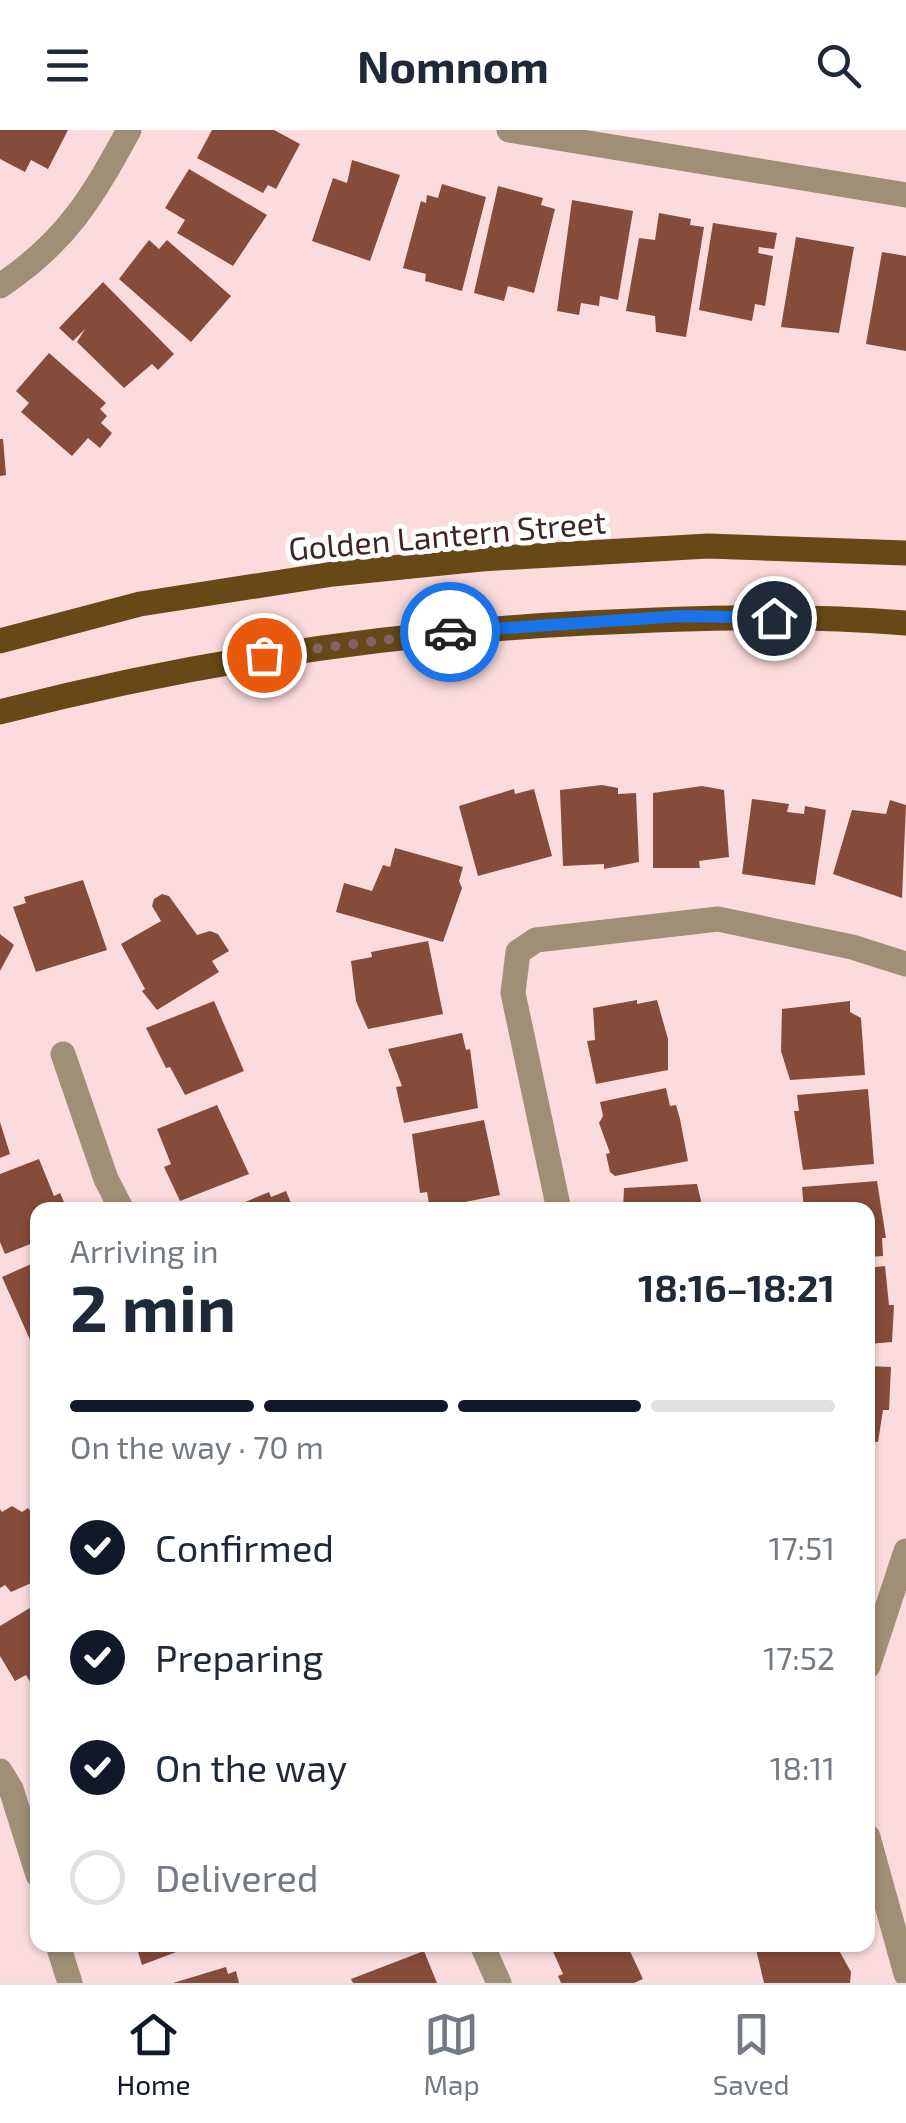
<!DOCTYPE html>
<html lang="en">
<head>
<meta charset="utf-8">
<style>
	body { margin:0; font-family:"Exo 2",sans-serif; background:#f2f2f3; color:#1f2937; height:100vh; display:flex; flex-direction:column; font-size:38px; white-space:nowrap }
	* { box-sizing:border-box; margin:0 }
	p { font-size:32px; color:#747a83 }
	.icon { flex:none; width:55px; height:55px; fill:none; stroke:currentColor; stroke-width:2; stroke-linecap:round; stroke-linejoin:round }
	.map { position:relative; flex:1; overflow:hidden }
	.panel { position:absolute; left:30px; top:1072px; width:845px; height:750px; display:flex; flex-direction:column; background:#fff; border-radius:20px; box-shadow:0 2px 8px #0004 }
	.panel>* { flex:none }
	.pin { position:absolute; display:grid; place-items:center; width:85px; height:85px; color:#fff; margin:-42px; border:5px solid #fff; border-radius:50%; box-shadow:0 2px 10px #0007 }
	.courier { position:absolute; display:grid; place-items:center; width:100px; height:100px; margin:-50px; border:8px solid #1a73e8; border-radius:50%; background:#fff; color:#222; box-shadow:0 2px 12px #0007 }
	.overview em { font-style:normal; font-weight:700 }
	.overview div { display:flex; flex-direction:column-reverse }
	.overview { display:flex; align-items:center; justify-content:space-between; height:170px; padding:0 40px }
	h1 { font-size:65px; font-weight:700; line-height:75px }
	.bar { display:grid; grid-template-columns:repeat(4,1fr); gap:15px 10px; align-content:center; height:120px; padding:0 40px }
	.bar i { height:12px; border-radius:8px; background:#e0e1e3 }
	.bar .current { background:#111827 }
	.bar p { grid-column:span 4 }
	ol { padding:0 40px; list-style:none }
	li { display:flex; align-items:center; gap:30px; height:110px }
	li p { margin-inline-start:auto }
	li .icon { padding:10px; border-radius:50%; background:#111827; color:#fff; stroke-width:4 }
	li:last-child { color:#747a83 }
	li i { width:55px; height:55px; border:5px solid #e0e1e3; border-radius:50% }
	header { display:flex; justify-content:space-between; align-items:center; height:130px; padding:0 40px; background:#fff; font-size:45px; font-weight:700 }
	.menu { display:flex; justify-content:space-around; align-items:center; height:140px; border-top:2px solid #e0e1e3; background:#fff; font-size:28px; color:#747a83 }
	.menu a { display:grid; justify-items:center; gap:5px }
	.menu .current { color:#111827 }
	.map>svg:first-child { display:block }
	.building { fill:#854b3b }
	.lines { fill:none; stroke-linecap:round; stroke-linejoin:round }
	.minor { stroke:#a08f76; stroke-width:25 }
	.major { stroke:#664917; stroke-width:25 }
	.done { stroke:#826365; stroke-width:10; stroke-dasharray:0 18 }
	.route { stroke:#1a73e8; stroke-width:12 }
	.labels { text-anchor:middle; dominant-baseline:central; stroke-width:10; stroke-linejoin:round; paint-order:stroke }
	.street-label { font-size:32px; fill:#412325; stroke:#fff }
</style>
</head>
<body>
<header><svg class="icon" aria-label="menu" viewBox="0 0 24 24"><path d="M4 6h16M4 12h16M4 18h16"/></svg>Nomnom<svg class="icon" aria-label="search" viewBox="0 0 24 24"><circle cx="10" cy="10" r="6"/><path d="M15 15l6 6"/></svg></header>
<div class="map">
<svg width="906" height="1853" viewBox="0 0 906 1853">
	<rect width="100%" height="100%" fill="#fcdbdc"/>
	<path class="building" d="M0,0H68L48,39L31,30L25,42L0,29Z
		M212,0H274L300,14L276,59L268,55L263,63L197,28Z
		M352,30L400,45L370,131L312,111L333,48L347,53Z
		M189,39L267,85L233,136L177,103L185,90L165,78Z
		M442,54L486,67L462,161L425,151L426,144L403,138L421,71L426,73L427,65L438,68Z
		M498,56L543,68L541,75L555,79L534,163L508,156L504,171L474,163Z
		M572,70L633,81L618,170L600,166L599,176L581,173L579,185L557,181Z
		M659,83L691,89L690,95L704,97L686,207L656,202L655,186L626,181L639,108L655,110Z
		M713,93L777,103L774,119L759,117L758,123L773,126L765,176L755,174L752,191L699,180Z
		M796,107L854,117L839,203L781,197Z
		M149,110L159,119L167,110L231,166L191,212L119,149Z
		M882,122L906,126V221L866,214Z
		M103,152L174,224L158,240L152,234L124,258L77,212L85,199L73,211L59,198Z
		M49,223L106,273L100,279L107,286L101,293L112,303L100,318L88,308L72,326L21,282L29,273L16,261Z
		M0,309H3L6,345L0,346Z
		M602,655L618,658V664L636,663L639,732L604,739V734L563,736L560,660Z
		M702,656L724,660L729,727L699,731L700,738H653V663Z
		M514,659L515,664L534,659L552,726L478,746L459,676Z
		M752,669L789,674L787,682L804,684L805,676L826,680L815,755L742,744Z
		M890,670L906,675L902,768L833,744L852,680L886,684Z
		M395,718L463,737L459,751L462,758L443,812L336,782L344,753L372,761L383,735L390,737Z
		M83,750L107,820L36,842L13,777L26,773L24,767Z
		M162,764L169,766L197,805L210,801L218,804L229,821L212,831L219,842L157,880L142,861L145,859L121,814L161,791L152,776L154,769Z
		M0,804L14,815L0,841Z
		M428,811L443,884L368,899L356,871L351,831L372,827L371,822Z
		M637,870V874L657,870L668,909V940L596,954L587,911L595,910L593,878Z
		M214,871L244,941L185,965L170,937L166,938L146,898Z
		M850,871V882L861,888L865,945L790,950L781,921L782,879Z
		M462,903L466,920L470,919L478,978L404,993L396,957L402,956L388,919Z
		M666,958L670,976L676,975L680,989L688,1031L615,1046L610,1042L606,1024L610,1023L599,993L603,986L600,972Z
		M868,959L874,1034L803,1040L794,981H799L797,965Z
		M217,975L249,1044L180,1071L164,1037L171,1034L157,999Z
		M484,990L500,1065L430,1079L427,1062L420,1063L412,1004Z
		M0,992L10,1024L0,1028Z
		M39,1029L54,1066L60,1063L67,1079L38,1080V1111L5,1124L0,1112V1044Z
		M877,1051L886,1108H882L883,1126L868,1127V1080H804L802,1057Z
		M697,1054L702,1075L693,1076L694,1080H623L624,1058Z
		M286,1061L294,1080H226L269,1062L271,1067Z
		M38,1131V1209L31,1212L2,1147Z
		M885,1136L889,1175H894L892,1212L868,1214V1138Z
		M868,1236L891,1237L889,1280H883L878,1312L868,1311Z
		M12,1376L22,1382L28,1378L38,1392V1450L11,1462L5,1455L0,1458V1379L2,1382Z
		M38,1473V1556L34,1558L26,1545L15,1551L0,1526V1496Z
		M136,1815H192V1816L142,1835Z
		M550,1815H627L643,1849L634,1853H561L558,1846L563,1844Z
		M755,1815H836L851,1842L850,1853H764Z
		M424,1821L437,1853H353L351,1849Z
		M226,1837L228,1844L236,1841L239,1853H173Z"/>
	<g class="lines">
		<path class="minor" d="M509,0L906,65
			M0,156C66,112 92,68 129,0
			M63,924L106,1049L122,1080
			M559,1080L513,863L518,822L536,810L718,789L852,817L906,834
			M868,1536L906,1421
			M0,1641L11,1659L38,1745
			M868,1707L906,1844
			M58,1815L70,1853
			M482,1815L499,1853"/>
		<path class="major" d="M0,511L140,474L333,444L481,429L708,416L906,423
			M0,582C193,532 387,503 586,493C693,488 799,484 906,493"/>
	</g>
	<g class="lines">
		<path class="done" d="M264,525L450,502"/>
		<path class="route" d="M450,502L681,486L774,488"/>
	</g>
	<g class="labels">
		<g class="street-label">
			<text transform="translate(447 404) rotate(-5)">Golden Lantern Street</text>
		</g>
	</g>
</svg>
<div class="pin" style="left:264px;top:525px;background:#ea580c"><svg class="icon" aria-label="bag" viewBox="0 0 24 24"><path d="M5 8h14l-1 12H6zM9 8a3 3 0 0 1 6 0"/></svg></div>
<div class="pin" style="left:774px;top:488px;background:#1f2937"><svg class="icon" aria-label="home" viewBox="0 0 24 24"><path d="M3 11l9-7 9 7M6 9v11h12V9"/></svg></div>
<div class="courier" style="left:450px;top:502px"><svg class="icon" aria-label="car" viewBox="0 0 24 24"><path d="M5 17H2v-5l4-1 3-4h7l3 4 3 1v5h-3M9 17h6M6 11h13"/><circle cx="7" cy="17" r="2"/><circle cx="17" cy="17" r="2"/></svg></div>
<section class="panel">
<div class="overview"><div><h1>2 min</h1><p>Arriving in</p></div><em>18:16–18:21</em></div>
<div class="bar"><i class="current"></i><i class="current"></i><i class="current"></i><i></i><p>On the way · 70 m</p></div>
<ol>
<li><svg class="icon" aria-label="check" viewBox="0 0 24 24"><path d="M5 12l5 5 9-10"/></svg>Confirmed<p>17:51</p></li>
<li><svg class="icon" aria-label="check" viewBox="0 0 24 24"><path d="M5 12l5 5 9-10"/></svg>Preparing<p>17:52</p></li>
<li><svg class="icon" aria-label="check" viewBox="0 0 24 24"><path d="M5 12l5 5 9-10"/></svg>On the way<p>18:11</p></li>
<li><i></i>Delivered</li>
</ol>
</section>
</div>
<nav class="menu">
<a class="current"><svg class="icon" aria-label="home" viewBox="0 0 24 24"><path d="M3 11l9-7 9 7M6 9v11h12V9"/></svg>Home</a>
<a><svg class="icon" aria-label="map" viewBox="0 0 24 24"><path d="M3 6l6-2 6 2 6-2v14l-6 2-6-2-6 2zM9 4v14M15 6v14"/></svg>Map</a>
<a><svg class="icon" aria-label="saved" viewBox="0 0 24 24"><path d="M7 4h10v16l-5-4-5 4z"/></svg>Saved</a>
</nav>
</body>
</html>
